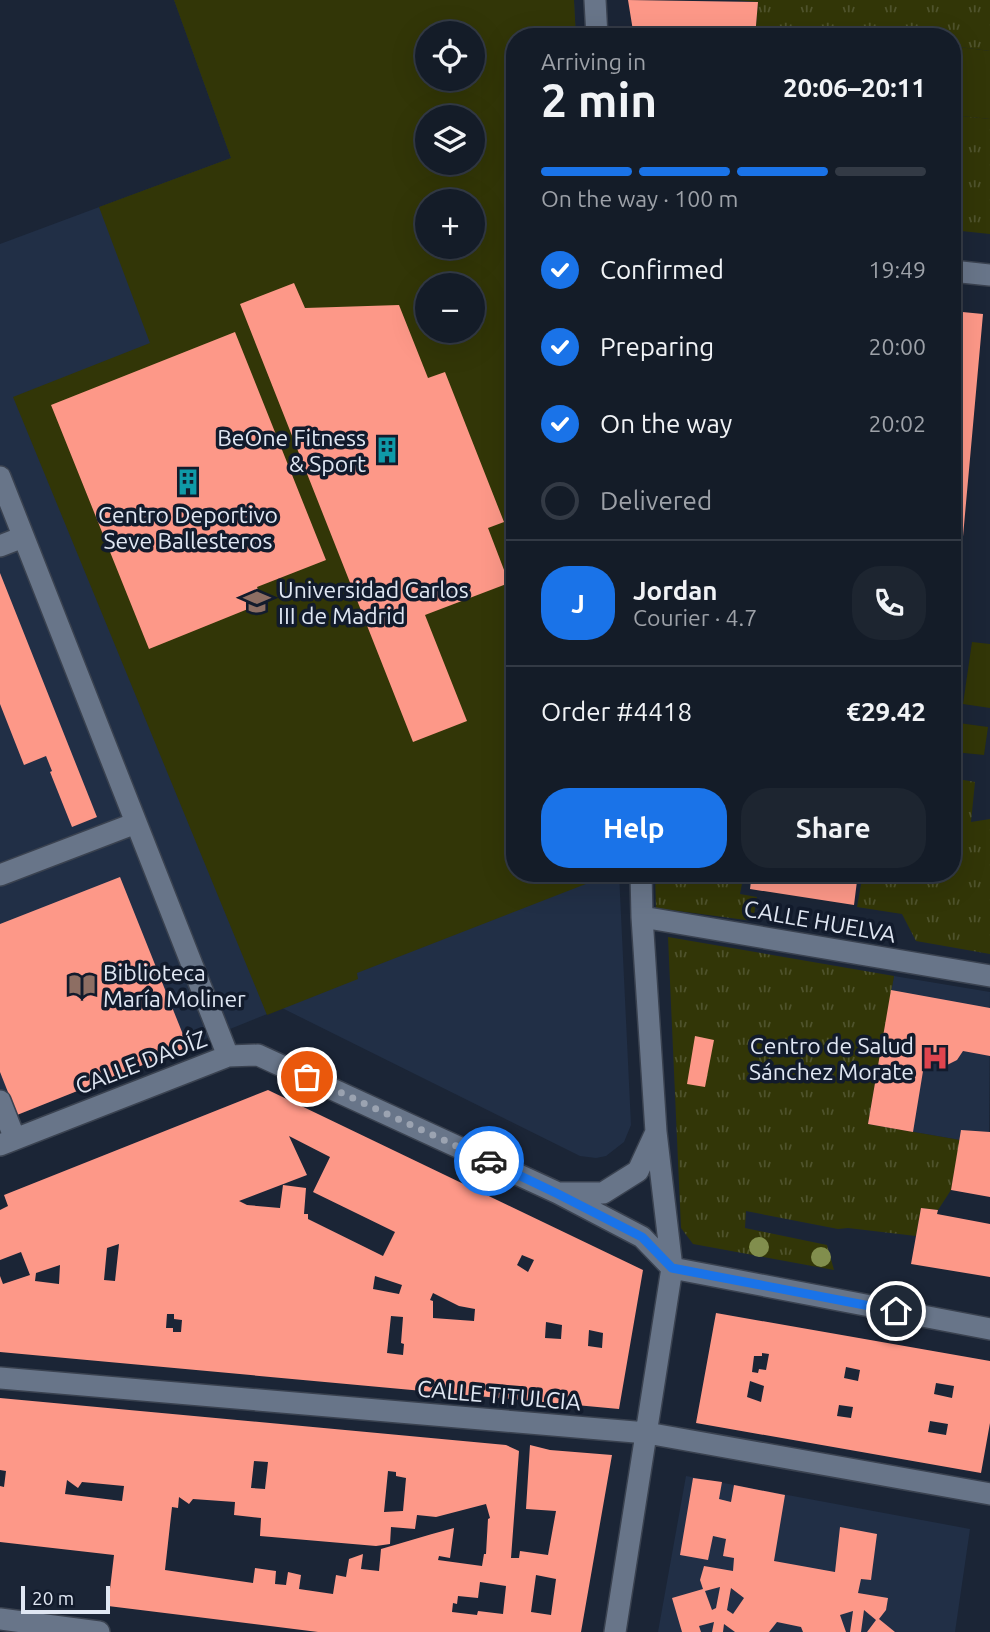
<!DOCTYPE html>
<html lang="en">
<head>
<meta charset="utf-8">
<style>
	body { margin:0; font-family:Ubuntu,sans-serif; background:#1d2530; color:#f1f3f6; height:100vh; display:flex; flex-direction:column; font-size:26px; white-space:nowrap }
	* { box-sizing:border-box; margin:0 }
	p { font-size:23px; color:#9da1a8 }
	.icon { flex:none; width:38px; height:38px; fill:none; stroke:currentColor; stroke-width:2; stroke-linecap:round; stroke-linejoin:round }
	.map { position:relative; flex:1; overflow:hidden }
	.sheet { position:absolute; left:506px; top:28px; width:455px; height:854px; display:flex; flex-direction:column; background:#141c28; border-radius:28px; box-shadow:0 7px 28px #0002,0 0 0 2px #333a45 }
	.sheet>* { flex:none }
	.buttons { position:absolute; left:415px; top:21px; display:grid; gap:14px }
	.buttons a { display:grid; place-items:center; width:70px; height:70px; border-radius:50%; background:#141c28; box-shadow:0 7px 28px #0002,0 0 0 2px #333a45; font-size:35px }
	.scale { position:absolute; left:21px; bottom:18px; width:89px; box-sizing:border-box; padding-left:7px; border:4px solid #e0e7f3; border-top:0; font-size:19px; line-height:24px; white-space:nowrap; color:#e0e7f3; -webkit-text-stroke:5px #121b2c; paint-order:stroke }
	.pin { position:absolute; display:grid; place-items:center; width:60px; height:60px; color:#fff; margin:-30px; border:4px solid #fff; border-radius:50%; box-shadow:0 2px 7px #0007 }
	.courier { position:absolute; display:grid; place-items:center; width:70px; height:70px; margin:-35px; border:5px solid #1a73e8; border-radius:50%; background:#fff; color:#222; box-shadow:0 2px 9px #0007 }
	.summary em { font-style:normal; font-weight:700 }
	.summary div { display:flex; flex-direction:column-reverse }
	.summary { display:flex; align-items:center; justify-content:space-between; height:119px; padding:0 35px }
	h1 { font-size:46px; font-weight:700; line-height:52px }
	.bar { display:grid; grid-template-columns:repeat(4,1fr); gap:10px 7px; align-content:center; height:84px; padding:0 35px }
	.bar i { height:9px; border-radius:5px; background:#333a45 }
	.bar .selected { background:#1a73e8 }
	.bar p { grid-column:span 4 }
	.line { display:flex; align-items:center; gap:18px; padding:0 35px; border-top:2px solid #333a45 }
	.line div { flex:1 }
	.round { display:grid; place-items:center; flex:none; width:74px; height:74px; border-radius:28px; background:#1d2530 }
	ol { padding:0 35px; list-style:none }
	li { display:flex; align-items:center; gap:21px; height:77px }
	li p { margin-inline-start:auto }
	li .icon { padding:7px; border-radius:50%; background:#1a73e8; color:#fff; stroke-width:4 }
	li:last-child { color:#9da1a8 }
	li i { width:38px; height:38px; border:4px solid #333a45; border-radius:50% }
	.primary-button { display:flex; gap:14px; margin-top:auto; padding:14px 35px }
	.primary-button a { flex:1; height:80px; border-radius:28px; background:#1a73e8; color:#fff; font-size:28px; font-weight:700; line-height:80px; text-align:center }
	.primary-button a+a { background:#1d2530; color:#f1f3f6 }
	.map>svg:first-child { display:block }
	.built { fill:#212f46; fill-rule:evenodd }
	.green { fill:#323607; fill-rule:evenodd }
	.park { fill:url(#park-tufts) }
	.building { fill:#fd9888; fill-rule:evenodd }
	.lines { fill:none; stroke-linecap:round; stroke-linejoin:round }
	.street-casing { stroke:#3a4250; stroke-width:24 }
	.street { stroke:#687589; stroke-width:21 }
	.tree { fill:#818e4d }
	.done { stroke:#9ba3b1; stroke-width:7; stroke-dasharray:0 12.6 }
	.route { stroke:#1a73e8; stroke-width:9 }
	.labels { text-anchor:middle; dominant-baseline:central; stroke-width:7; stroke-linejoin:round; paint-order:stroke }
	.poi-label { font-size:23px; fill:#e0e7f3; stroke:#121b2c; text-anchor:end }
	.street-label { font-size:23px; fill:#e0e7f3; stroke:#121b2c }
</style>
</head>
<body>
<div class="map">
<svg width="990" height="1632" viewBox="0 0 990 1632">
	<defs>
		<pattern id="park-tufts" width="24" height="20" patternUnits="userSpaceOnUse" patternTransform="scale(1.75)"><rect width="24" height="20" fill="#323607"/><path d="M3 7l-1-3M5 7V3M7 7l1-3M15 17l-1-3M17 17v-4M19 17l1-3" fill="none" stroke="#4f532c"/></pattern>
	</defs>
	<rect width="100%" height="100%" fill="#1b2536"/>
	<path class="built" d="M174,0H574L576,37H514V873H619L631,1125L624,1142L606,1156L596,1158L580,1156L282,1008L0,1122V244L231,158ZM427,33H472V79H427ZM427,117H472V163H427ZM427,201H472V247H427ZM427,285H472V331H427Z
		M894,976L990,992L989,1132L962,1130L960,1140L868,1124Z
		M686,1476L970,1529L955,1632H658Z"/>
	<path class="green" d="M174,0H574L576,37H514V873H614L357,973L358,979L267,1015L13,397L150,343L99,207L231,158ZM427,33H472V79H427ZM427,117H472V163H427ZM427,201H472V247H427ZM427,285H472V331H427Z
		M952,46L990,51V119L952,115Z
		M972,642L990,644V708L963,704Z
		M959,723L988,727L984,755L954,752Z"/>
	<path class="park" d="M736,0H990V51L952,46V37H755L758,2Z
		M952,115L990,119V234L952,230Z
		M952,778L975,782L971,822L990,819V954L916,941L902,914L857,907L863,873H952Z
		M655,873H744L740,894L757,897L753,921L656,908Z
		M668,937L894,976L868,1124L960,1140L951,1190L938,1210L921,1208L916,1236L848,1228L838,1229L746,1211L745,1228L827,1245L834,1270L693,1244L681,1228Z"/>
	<path class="building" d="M628,0L758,2L755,37H634Z
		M294,283L305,308L399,305L428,378L445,372L504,522L488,528L509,583L425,615L467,721L413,742L240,304Z
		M952,311L983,314L959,581H952Z
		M235,332L326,560L257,587L263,603L149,649L51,405Z
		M0,573L97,817L72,827L50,772L52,771L46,756L24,765L0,704Z
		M952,722L959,723L953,755L952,754Z
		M752,873H858L854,905L750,889Z
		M120,877L188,1047L17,1115L0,1072V924Z
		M891,990L990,1008V1056L963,1051L957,1060L947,1065H940L929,1057L925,1059L913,1132L868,1124Z
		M695,1036L714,1040L705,1087L687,1084Z
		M268,1090L643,1270L619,1409L0,1352V1276L3,1284L30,1275L21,1252L0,1260V1210L8,1206L4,1195ZM289,1136L330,1157L313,1192L395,1232L383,1256L308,1219V1214H304L306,1188L283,1185L280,1208L247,1205L239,1201L307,1175ZM119,1244L115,1281L104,1280L107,1248ZM522,1255L534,1260L528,1272L517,1265ZM60,1265L59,1284L35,1281L36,1273ZM375,1276L402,1285L399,1294L373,1289ZM433,1293L459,1306L475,1309L474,1321L433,1318V1301L430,1300ZM167,1314H174V1319L182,1320L181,1332H173V1328H166ZM391,1316L403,1317L401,1343L404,1344L403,1355L387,1353ZM546,1322L562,1325L561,1339L545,1338ZM589,1330L603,1333L602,1348L588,1346Z
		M961,1130L990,1132V1197L951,1190Z
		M921,1208L938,1210L937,1214L990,1224V1277L911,1264Z
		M716,1313L990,1361V1423L981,1473L696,1423ZM762,1353L769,1354L766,1370L759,1369L758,1373L752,1372L754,1356H762ZM846,1367L860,1370L858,1381L844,1378ZM750,1381L764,1386L761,1402L747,1397ZM936,1383L954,1386L952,1398L934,1394ZM839,1405L853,1407L851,1418L837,1416ZM930,1421L948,1424L946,1435L928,1432Z
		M0,1398L506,1445L519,1451L511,1558H519L520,1551L548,1555L556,1511L526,1509L530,1445L550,1450L612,1455L581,1632H318L108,1606L114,1555L0,1542V1486L4,1487L6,1471L0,1470ZM254,1461L268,1462L265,1489L251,1488ZM388,1471L396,1472V1476L406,1478L403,1511L384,1512ZM67,1480L78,1488L82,1482L124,1486L122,1501L65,1494ZM179,1497L189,1504L193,1499L235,1502L234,1515L261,1518L260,1536L376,1546L390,1544L391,1527L415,1529L417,1515L436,1517L486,1504L490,1518L488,1519L486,1554H484L482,1566L438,1560L439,1556L450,1558L454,1528L432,1534L381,1549L379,1571L361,1569L363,1554L349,1559L346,1577L336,1575L333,1594L299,1589L301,1575L288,1572L286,1585L275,1584L276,1571L255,1568L253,1583L165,1570L172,1507L178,1508ZM536,1575L556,1579L551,1615L531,1612ZM480,1582L506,1586L503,1614L478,1611L477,1615L452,1612L453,1603L457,1604L458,1596L478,1598Z
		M693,1478L722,1482L719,1499L731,1502L734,1485L785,1495L774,1561L835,1572L840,1527L877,1534L871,1580L861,1579L858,1593L888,1598L886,1610L879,1619L895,1632H867L876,1620L864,1610L861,1632H850L853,1611L840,1615L846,1632H803L801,1627L777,1622L769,1632H735L724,1624L723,1632H712L714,1622L699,1626L701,1632H682L672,1598L703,1589L700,1580L704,1566L733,1571L734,1558L723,1556L726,1539L713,1536L708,1560L680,1555ZM720,1587L716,1608L712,1610L705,1591ZM731,1588L744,1598L733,1614L727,1610Z"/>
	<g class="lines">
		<g class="street-casing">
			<path id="street" d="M595,0L597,37
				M952,271L990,275
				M0,477L228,1056
				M0,546L23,537
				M0,875L136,823
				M642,917L990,976
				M0,1101L15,1139
				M0,1145L228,1056L258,1055L558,1193L642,1237L672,1268
				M560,1193H603L638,1171L656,1132
				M672,1268L990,1329
				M0,1378L647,1433L990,1494
				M0,1619L99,1632
				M615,1632L672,1268L656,1132L642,917L641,873"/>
		</g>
		<use href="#street" class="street"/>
	</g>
	<g class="tree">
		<circle cx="759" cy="1247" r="10"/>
		<circle cx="821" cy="1257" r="10"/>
	</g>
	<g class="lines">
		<path class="done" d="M307,1077L489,1161"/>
		<path class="route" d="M489,1161L558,1194L642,1237L672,1268L896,1311"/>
	</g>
	<defs>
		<g id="building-bare" transform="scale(2.1)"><path d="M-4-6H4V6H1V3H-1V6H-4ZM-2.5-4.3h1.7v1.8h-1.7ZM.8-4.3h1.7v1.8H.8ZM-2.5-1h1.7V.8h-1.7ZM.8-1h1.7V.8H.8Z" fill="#0f9aa8" stroke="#121b2c" stroke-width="2.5" paint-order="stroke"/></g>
		<g id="university-bare" transform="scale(2.1)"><path d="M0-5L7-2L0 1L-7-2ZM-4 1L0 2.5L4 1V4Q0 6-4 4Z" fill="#8d6e63" stroke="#121b2c" stroke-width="2.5" paint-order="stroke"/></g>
		<g id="library-bare" transform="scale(2.1)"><path d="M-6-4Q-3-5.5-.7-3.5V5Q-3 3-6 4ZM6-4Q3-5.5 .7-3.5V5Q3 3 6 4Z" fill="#8d6e63" stroke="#121b2c" stroke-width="2.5" paint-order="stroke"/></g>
		<g id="hospital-bare" transform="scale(2.1)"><path d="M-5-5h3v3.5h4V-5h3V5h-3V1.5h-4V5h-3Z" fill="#e0444e" stroke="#121b2c" stroke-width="2.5" paint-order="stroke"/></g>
	</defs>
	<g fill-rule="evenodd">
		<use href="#building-bare" x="387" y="450"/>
		<use href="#building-bare" x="188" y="482"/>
		<use href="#university-bare" x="257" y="602"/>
		<use href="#library-bare" x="82" y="985"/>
		<use href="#hospital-bare" x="935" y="1058"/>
	</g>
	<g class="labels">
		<g class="poi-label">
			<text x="366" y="437">BeOne Fitness<tspan x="366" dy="26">&amp; Sport</tspan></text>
			<text x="188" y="514" text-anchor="middle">Centro Deportivo<tspan x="188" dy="26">Seve Ballesteros</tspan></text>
			<text x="278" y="589" text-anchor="start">Universidad Carlos<tspan x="278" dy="26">III de Madrid</tspan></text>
			<text x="103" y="972" text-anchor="start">Biblioteca<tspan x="103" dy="26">María Moliner</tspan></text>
			<text x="914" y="1045">Centro de Salud<tspan x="914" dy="26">Sánchez Morate</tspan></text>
		</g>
		<g class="street-label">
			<text transform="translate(820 921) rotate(10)">CALLE HUELVA</text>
			<text transform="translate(141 1062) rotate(-21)">CALLE DAOÍZ</text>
			<text transform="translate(499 1395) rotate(5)">CALLE TITULCIA</text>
		</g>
	</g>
</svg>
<div class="buttons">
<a><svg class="icon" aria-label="locate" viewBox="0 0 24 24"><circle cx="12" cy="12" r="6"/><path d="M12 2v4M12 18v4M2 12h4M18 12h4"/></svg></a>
<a><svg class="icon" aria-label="layers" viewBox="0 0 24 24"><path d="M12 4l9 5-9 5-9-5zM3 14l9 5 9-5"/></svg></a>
<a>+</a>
<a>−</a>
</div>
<div class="scale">20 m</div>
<div class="pin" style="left:307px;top:1077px;background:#ea580c"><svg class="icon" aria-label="bag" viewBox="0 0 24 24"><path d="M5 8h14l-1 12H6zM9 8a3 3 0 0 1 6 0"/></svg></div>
<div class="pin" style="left:896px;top:1311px;background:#1f2937"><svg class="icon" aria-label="home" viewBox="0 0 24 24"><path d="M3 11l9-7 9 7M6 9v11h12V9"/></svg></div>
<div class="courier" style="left:489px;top:1161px"><svg class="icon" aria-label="car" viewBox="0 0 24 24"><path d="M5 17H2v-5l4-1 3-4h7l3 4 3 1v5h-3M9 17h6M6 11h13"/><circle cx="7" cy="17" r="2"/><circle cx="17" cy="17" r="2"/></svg></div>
<section class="sheet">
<div class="summary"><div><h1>2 min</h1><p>Arriving in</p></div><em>20:06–20:11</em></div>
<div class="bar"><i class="selected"></i><i class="selected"></i><i class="selected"></i><i></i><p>On the way · 100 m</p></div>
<ol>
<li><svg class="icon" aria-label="check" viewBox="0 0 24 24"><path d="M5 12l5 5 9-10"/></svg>Confirmed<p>19:49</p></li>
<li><svg class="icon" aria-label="check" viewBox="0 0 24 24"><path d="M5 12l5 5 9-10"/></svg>Preparing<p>20:00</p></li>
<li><svg class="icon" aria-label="check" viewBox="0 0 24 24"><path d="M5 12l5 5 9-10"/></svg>On the way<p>20:02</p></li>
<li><i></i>Delivered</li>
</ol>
<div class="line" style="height:126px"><b class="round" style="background:#1a73e8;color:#fff">J</b><div><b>Jordan</b><p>Courier · 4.7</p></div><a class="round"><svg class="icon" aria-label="phone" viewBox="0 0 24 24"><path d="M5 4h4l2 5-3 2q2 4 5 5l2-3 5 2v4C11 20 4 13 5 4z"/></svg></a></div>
<div class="line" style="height:91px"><div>Order #4418</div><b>€29.42</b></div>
<div class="primary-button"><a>Help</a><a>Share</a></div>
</section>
</div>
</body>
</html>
